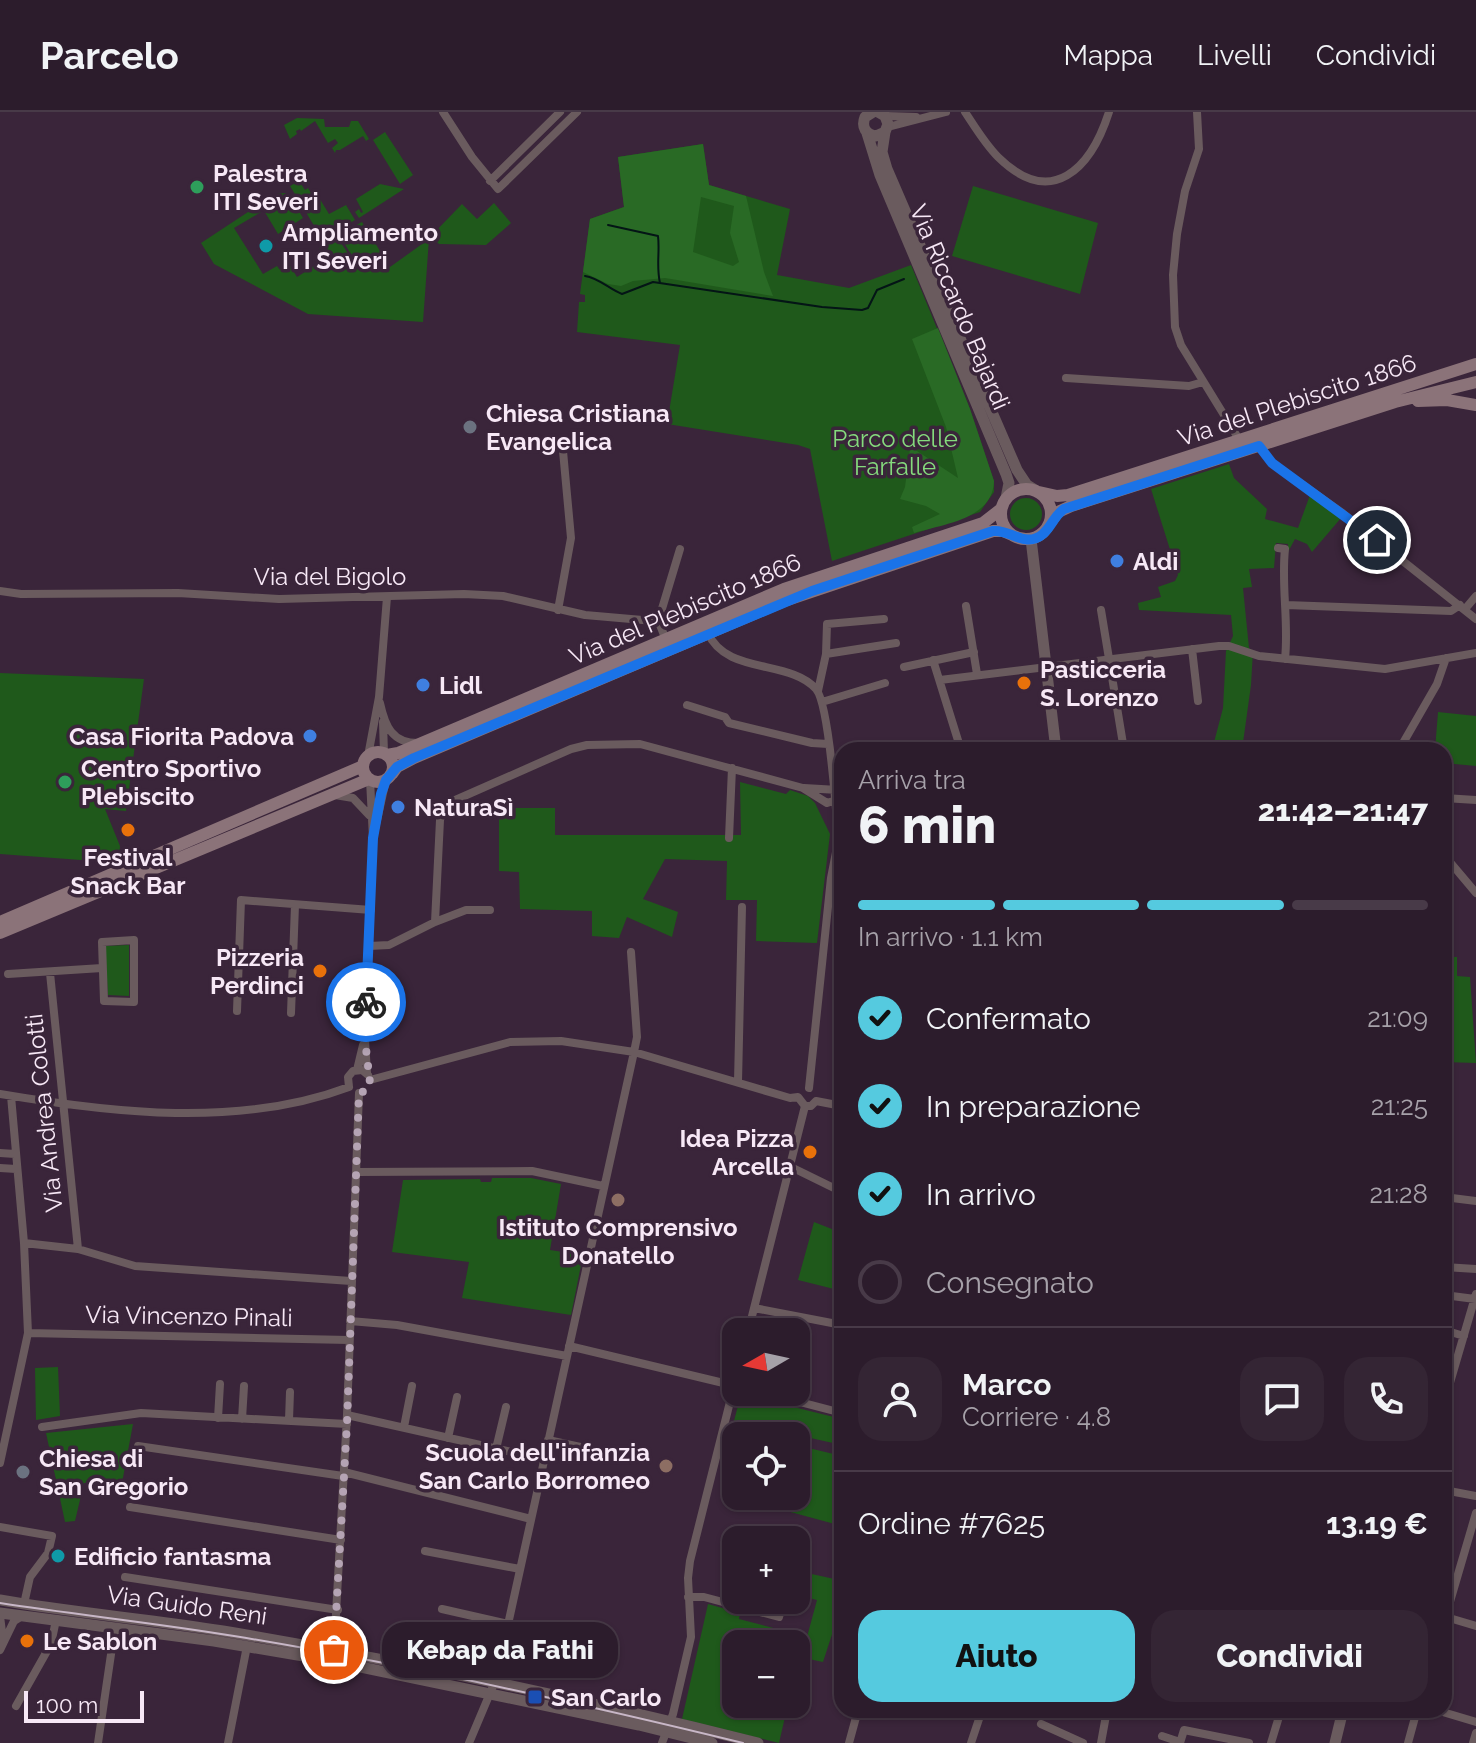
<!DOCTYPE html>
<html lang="it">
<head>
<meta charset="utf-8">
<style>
	body { margin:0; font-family:Raleway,sans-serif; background:#342534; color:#f1f3f6; height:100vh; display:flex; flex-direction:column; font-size:30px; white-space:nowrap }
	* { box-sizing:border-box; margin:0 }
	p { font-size:26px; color:#a6a1a9 }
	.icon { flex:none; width:44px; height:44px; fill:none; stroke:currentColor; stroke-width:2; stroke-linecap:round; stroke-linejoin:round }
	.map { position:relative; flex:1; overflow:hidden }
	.sheet { position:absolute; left:834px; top:630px; width:618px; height:976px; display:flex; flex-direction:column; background:#2c1c2c; border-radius:24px; box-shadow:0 2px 6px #0004,0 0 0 2px #483a48 }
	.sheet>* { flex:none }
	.needle { width:52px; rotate:261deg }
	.fabs { position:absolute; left:722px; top:1206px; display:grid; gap:16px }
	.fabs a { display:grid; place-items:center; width:88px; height:88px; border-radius:16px; background:#2c1c2c; box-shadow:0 2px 6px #0004,0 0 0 2px #483a48; font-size:40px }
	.scale { position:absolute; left:24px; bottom:20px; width:120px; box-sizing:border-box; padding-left:8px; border:4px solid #f7e8f6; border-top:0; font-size:22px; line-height:28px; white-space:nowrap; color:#f7e8f6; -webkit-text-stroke:6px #3a253a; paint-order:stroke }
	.pin { position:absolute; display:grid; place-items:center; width:68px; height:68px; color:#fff; margin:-34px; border:4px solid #fff; border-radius:50%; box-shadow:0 2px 8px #0007 }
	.courier { position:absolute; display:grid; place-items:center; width:80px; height:80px; margin:-40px; border:6px solid #1a73e8; border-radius:50%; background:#fff; color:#222; box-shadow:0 2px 10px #0007 }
	.bubble { position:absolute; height:56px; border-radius:24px; background:#2c1c2c; box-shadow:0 2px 6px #0004,0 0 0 2px #483a48; font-size:26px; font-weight:800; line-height:56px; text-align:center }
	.headline em { font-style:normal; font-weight:800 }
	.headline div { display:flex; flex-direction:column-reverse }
	.headline { display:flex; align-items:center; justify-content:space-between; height:136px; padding:0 24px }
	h1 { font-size:52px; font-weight:800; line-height:60px }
	.bar { display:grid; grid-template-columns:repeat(4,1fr); gap:12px 8px; align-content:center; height:96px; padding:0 24px }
	.bar i { height:10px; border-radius:6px; background:#483a48 }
	.bar .current { background:#55cadf }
	.bar p { grid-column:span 4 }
	.line { display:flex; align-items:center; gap:20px; padding:0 24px; border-top:2px solid #483a48 }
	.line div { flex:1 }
	.round { display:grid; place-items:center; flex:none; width:84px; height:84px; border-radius:24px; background:#342534 }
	ol { padding:0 24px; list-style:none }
	li { display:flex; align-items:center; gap:24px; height:88px }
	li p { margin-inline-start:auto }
	li .icon { padding:8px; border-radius:50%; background:#55cadf; color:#111; stroke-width:4 }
	li:last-child { color:#a6a1a9 }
	li i { width:44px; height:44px; border:4px solid #483a48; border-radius:50% }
	.cta { display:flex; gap:16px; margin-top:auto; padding:16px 24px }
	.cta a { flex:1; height:92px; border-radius:24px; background:#55cadf; color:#111; font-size:32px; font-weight:800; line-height:92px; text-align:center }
	.cta a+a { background:#342534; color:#f1f3f6 }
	header { display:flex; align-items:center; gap:48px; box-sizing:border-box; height:112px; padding:0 40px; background:#2c1c2c; border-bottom:2px solid #483a48 }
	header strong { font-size:38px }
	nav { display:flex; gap:44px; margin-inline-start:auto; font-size:28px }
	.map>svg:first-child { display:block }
	.green { fill:#1f591b }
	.forest { fill:#296a25; fill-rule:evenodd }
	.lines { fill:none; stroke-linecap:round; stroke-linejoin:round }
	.stream { stroke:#041516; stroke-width:2 }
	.minor { stroke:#6a5b5e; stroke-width:8 }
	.tertiary { stroke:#6a5b5e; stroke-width:11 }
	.secondary { stroke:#8b7379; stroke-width:12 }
	.tram { stroke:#c8b7c7; stroke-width:2 }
	.done { stroke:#b5a4b4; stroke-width:8; stroke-dasharray:0 14.4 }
	.route { stroke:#1a73e8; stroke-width:10 }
	.leisure-dot { fill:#2e9e5b; stroke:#3a253a; stroke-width:3 }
	.culture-dot { fill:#0f9aa8; stroke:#3a253a; stroke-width:3 }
	.worship-dot { fill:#6b7280; stroke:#3a253a; stroke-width:3 }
	.shop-dot { fill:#3f7fe0; stroke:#3a253a; stroke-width:3 }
	.food-dot { fill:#e8710a; stroke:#3a253a; stroke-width:3 }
	.education-dot { fill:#8d6e63; stroke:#3a253a; stroke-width:3 }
	.transit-dot { fill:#1a4fb4; stroke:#3a253a; stroke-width:3 }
	.labels { text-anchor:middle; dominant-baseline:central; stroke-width:7; stroke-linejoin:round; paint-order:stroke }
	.poi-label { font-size:24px; font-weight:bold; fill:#f7e8f6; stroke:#3a253a; text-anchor:start }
	.street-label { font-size:24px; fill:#f7e8f6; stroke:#3a253a }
	.park-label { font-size:24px; fill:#85db7d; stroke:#3a253a }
</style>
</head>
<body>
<header>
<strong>Parcelo</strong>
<nav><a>Mappa</a><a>Livelli</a><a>Condividi</a></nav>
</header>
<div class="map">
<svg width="1476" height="1631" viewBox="0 0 1476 1631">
	<rect width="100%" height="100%" fill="#3a253a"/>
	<path class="green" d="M297,6L324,7L325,15H349L351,9H358L369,27L366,29L363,24L340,38H336L335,41L332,36L338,31L335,27L328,31L315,9L301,19L300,17L296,19L297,22L290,27L284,13Z
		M385,20L413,63L400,72L373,28Z
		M703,32L709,73L790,97L777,163L849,176L911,153L970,297L994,369V380L980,400L832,449L810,337L798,333L667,312L680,233L577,220L579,190H585V183L580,182L590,107L624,95L618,45Z
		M299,69L305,78L308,76L311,81L315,79L329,102L346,93L355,108L337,119L319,123L320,119L313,112L290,74Z
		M380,72L404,77L359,106L355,100L359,97L361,101L363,100L356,87Z
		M973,74L1098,111L1080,182L952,144Z
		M285,81L291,86L303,106L278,122L260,92L276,82Z
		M494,91L511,111L486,133L439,132L431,124L462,92L477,107Z
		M257,94L261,100L234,116L263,162L277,154L280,158L289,152L297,165L325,147L319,136L337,125L351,146L352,144L339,122L362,110L390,155L429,127L423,210L308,202L214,152L201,131Z
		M1229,352L1234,366L1267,397L1265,407L1298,416L1310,383L1341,406L1312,440L1307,432L1295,427L1288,440V432L1276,431L1274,456L1249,457L1252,475L1243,476L1249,536L1253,539L1251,573L1242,638H1212L1223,596L1226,539L1233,524L1231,503L1139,498L1138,491L1161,485L1158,475L1175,469L1178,463L1151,377Z
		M1010 402a16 16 0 1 1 32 0a16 16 0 1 1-32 0Z
		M0,561L144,567L126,699L105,697L120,734L119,745L108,750L0,742Z
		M1438,600L1476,604V654L1444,651V638H1435Z
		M740,670L786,682L790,678L808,684L815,691L830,722L817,831L756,829L757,788H726L727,749L665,747L643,787L678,800L672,825L627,805L619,826L592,824V799L520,797L519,760L499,759V696H555V723H741Z
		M129,833V884L108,883L105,834Z
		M1444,841L1448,845H1457V864L1470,865L1476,951L1444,950Z
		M492,1066H531L561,1072L550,1138L583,1143L571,1203L462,1186L469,1150L392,1140L403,1068L480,1067L481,1070H491Z
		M814,1110L842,1121V1179L798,1168Z
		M58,1255L60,1304L36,1308L35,1256Z
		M741,1282L842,1307V1333L734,1309Z
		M133,1312L122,1371H84L75,1409L65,1410L46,1321Z
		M796,1333L842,1344V1414L724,1382L736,1336V1384H796Z
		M807,1461L839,1468L836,1485L839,1501L823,1550L799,1545L796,1559V1532H736V1592H788L779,1631L682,1607L708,1492L740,1501L739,1507L807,1525L817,1488L796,1483V1475L804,1476Z"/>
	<path class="forest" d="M703,32L709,73L746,84L764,160L773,184L665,166L633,169L621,174L608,172L583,160L590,107L624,95L618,45ZM701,85L734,94L730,121L739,150L733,154L693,140Z
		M938,216L970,297L994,369C993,407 944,412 914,421L912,415L940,402L926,394L900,387L905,375L910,337H914L958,366L946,315L912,227Z"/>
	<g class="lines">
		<path class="stream" d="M608,113L658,124C660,140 656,154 660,171
			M585,164C599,166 609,177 622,182L653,170L822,195L862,198L868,196L877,178L904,167"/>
		<path class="minor" d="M443,0L472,45L498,77L577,0
			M965,0C975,15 985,32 998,45C1052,98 1091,56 1109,0
			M1197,0L1199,37L1185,79L1177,122L1173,163L1175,215L1181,233L1240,329
			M885,4L916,5
			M888,15L946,0
			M490,69L560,0
			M1066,266L1189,274L1203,270
			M1259,334L1272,351L1341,400L1476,507
			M1278,436L1285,437C1281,474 1289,510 1285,547
			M0,479L21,482L178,481L279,487L464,482L503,484L585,503L654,509L660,513L666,528
			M1286,493L1451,499L1460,493
			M966,494L977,562
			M1465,497L1476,484
			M558,498L571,426L563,339
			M1101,498L1124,638
			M658,510L680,437
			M708,521C726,563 790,547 816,577C829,592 837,706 838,731
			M1192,537L1198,589
			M826,542L896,531
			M933,548L961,638
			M904,555L974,540
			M940,568L1219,534H1229L1259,544L1385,557L1476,541
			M818,579L826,542L827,512L884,507
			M822,590L885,571
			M380,591C385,614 392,631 418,631
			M687,593L725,605L729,611L812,631L828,632
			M383,610L384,641
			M1119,637L1141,638
			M1399,638L1437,572L1446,546
			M368,644L379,585L387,485
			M804,676L838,678
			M335,683L353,686L369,703
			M1444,686L1476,688
			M374,722L386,668
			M729,726L732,656
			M1444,743L1476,781
			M833,771L842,756
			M435,810L466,798H490
			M134,828V890L104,889L102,830Z
			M369,834L389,833L435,810L440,708L443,699L453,689L571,637L587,633L640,632L803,676L827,691L842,686
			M50,861L78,1137
			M8,862L102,856
			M237,899L241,788L371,798
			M291,901L295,793
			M357,958L363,933
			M367,961L365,928L373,726L370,668
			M370,968L510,930L561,929L634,940L790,986L798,985L805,994H811L816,989L842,994
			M738,970L742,795
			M349,975L348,965L353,959L362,958L368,963
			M809,976L831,766L837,735
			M0,982C112,1001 240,1016 349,975
			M0,1041L15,1042
			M791,1055L842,1080
			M0,1056L16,1057
			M356,1060L532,1059L603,1074
			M1444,1085L1476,1089
			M24,1131L78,1137L135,1154L351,1169
			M1444,1155L1476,1157
			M1444,1183L1475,1187
			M754,1196L842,1213
			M350,1209L397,1213L567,1244
			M1444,1218L1464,1224
			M748,1220L805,994
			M28,1221L349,1228
			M569,1234L736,1274
			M762,1280L842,1301
			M1444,1291L1476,1182
			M347,1303L543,1347
			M218,1306L220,1272
			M242,1307L244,1274
			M289,1308L290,1280
			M42,1315L141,1301L347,1312
			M404,1315L412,1274
			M448,1326L457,1285
			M548,1328L622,1344
			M138,1334L343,1364
			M496,1337L506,1295
			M0,1351L28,1221L24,1131L11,984
			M344,1360L531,1407
			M1444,1378L1476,1384
			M130,1395L341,1428
			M0,1415L52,1424L48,1441L30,1465L24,1492
			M425,1439L520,1457
			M125,1465L338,1498
			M688,1485H704L779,1505L784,1488
			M442,1497L508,1512
			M0,1504L3,1528
			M1446,1505L1476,1514
			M1444,1510L1476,1401
			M0,1538L14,1509L22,1504
			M334,1538L347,1303L359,981
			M16,1594L51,1532L56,1508
			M1436,1598L1476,1610
			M1041,1612L1083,1631
			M1162,1624L1180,1630
			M98,1631L115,1515
			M228,1631L247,1534
			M469,1631L496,1567L634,940L637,925L631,840
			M662,1631L673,1602L691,1525L688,1466L690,1449L736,1266
			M849,1631L858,1598
			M971,1631L982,1598
			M1101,1631L1107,1598
			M1180,1631L1184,1618L1249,1631
			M1271,1631L1281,1598
			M1408,1631L1417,1598
			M1473,1631L1476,1621"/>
		<path class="tertiary" d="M873,0L865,5C861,15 866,23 876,24L885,20L888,12L885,4L878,0
			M885,20L882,40L887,57L1017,358L1027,373L1035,378
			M867,21L880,63L1006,362L1009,371L1006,386
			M1031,427L1056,638
			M0,1488C74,1501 149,1507 223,1519C403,1549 581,1587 758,1631
			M0,1501L214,1529L327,1548L639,1613L712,1631
			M1335,1631L1343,1598"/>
		<path class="secondary" d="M1418,289L1447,288L1476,293
			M1001 402a25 25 0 1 1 50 0a25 25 0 1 1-50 0Z
			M1039,380L1057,384L1068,383L1476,252
			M1050,411L1058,400L1071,394L1395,290L1476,270
			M363 655a15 15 0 1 1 30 0a15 15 0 1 1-30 0Z
			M387,643L398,641L784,477L983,411L1001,397
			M392,662L397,655L414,646L787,488L993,419H1003L1010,422
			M0,810L363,654
			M0,821L369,667"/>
		<path class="tram" d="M0,1491C78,1503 156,1511 234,1524C405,1552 575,1590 743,1631"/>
	</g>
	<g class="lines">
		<path class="done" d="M334,1538L347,1312L359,981L365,979L370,971L365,928L366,890"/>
		<path class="route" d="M366,890L373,726L381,682L386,668L397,655L414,646L812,479L993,419C1011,417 1025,437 1043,422C1052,414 1054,404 1064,397L1259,334L1272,351L1377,428"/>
	</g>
	<g class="leisure-dot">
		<circle cx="197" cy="75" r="8"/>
		<circle cx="65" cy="670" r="8"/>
	</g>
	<g class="culture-dot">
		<circle cx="266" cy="134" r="8"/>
		<circle cx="58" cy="1444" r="8"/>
	</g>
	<g class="worship-dot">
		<circle cx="470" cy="315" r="8"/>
		<circle cx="23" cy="1360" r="8"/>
	</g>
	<g class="shop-dot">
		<circle cx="1117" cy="449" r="8"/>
		<circle cx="423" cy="573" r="8"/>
		<circle cx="310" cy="624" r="8"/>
		<circle cx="398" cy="695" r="8"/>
	</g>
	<g class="food-dot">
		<circle cx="1024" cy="571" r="8"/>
		<circle cx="128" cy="718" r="8"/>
		<circle cx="320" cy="859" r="8"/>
		<circle cx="810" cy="1040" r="8"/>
		<circle cx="27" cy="1529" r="8"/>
	</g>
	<g class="education-dot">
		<circle cx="618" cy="1088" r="8"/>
		<circle cx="666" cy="1354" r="8"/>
	</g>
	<rect class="transit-dot" x="527" y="1577" width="16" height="16" rx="4"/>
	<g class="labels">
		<g class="poi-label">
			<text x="213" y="61">Palestra<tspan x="213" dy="28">ITI Severi</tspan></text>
			<text x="282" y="120">Ampliamento<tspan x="282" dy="28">ITI Severi</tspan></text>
			<text x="486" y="301">Chiesa Cristiana<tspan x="486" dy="28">Evangelica</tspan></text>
			<text x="1133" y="449">Aldi</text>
			<text x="1040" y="557">Pasticceria<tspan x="1040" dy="28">S. Lorenzo</tspan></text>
			<text x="439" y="573">Lidl</text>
			<text x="294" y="624" text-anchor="end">Casa Fiorita Padova</text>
			<text x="81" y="656">Centro Sportivo<tspan x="81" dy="28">Plebiscito</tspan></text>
			<text x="414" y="695">NaturaSì</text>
			<text x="128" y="745" text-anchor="middle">Festival<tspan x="128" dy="28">Snack Bar</tspan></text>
			<text x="304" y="845" text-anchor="end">Pizzeria<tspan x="304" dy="28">Perdinci</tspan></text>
			<text x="794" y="1026" text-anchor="end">Idea Pizza<tspan x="794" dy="28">Arcella</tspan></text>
			<text x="618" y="1115" text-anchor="middle">Istituto Comprensivo<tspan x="618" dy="28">Donatello</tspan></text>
			<text x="650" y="1340" text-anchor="end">Scuola dell'infanzia<tspan x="650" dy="28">San Carlo Borromeo</tspan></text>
			<text x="39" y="1346">Chiesa di<tspan x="39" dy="28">San Gregorio</tspan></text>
			<text x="74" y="1444">Edificio fantasma</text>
			<text x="43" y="1529">Le Sablon</text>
			<text x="551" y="1585">San Carlo</text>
		</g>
		<g class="street-label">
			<text transform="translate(960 195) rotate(67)">Via Riccardo Bajardi</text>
			<text transform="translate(1297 288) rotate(-18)">Via del Plebiscito 1866</text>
			<text x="330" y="464">Via del Bigolo</text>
			<text transform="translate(685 497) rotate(-23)">Via del Plebiscito 1866</text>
			<text transform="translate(44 1001) rotate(-96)">Via Andrea Colotti</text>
			<text transform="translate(189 1204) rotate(1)">Via Vincenzo Pinali</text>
			<text transform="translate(187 1493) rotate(8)">Via Guido Reni</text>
		</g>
		<g class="park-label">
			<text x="895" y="326">Parco delle<tspan x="895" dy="28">Farfalle</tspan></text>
		</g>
	</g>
</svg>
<div class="fabs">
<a><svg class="needle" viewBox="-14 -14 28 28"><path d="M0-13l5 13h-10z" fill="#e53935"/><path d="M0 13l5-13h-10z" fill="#a6a1a9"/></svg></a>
<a><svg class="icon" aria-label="locate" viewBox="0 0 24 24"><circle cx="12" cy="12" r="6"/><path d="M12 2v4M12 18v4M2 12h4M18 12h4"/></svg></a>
<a>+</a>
<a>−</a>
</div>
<div class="scale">100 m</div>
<div class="pin" style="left:334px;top:1538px;background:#ea580c"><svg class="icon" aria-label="bag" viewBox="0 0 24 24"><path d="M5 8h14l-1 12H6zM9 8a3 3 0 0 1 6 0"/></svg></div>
<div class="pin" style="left:1377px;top:428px;background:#1f2937"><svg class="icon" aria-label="home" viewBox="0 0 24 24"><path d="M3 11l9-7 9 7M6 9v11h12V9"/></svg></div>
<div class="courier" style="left:366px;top:890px"><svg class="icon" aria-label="bike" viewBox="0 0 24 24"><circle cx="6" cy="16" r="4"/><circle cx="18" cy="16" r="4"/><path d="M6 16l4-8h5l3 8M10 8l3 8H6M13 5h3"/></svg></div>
<div class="bubble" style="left:382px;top:1510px;width:236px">Kebap da Fathi</div>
<section class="sheet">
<div class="headline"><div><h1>6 min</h1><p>Arriva tra</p></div><em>21:42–21:47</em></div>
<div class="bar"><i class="current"></i><i class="current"></i><i class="current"></i><i></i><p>In arrivo · 1.1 km</p></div>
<ol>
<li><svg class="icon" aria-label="check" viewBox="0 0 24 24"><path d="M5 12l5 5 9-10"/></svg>Confermato<p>21:09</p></li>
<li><svg class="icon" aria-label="check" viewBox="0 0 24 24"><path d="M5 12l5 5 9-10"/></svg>In preparazione<p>21:25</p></li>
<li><svg class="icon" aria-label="check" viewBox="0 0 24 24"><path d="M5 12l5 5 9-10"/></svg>In arrivo<p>21:28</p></li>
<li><i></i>Consegnato</li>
</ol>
<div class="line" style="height:144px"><a class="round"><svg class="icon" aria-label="person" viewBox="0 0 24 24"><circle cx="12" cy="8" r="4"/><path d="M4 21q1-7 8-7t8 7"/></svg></a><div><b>Marco</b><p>Corriere · 4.8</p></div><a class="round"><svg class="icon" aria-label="chat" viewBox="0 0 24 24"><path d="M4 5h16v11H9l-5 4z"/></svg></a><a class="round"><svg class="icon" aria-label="phone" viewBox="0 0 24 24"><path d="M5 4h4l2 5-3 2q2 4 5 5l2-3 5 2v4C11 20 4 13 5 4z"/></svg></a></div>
<div class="line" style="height:104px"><div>Ordine #7625</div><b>13.19 €</b></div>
<div class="cta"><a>Aiuto</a><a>Condividi</a></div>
</section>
</div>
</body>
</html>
